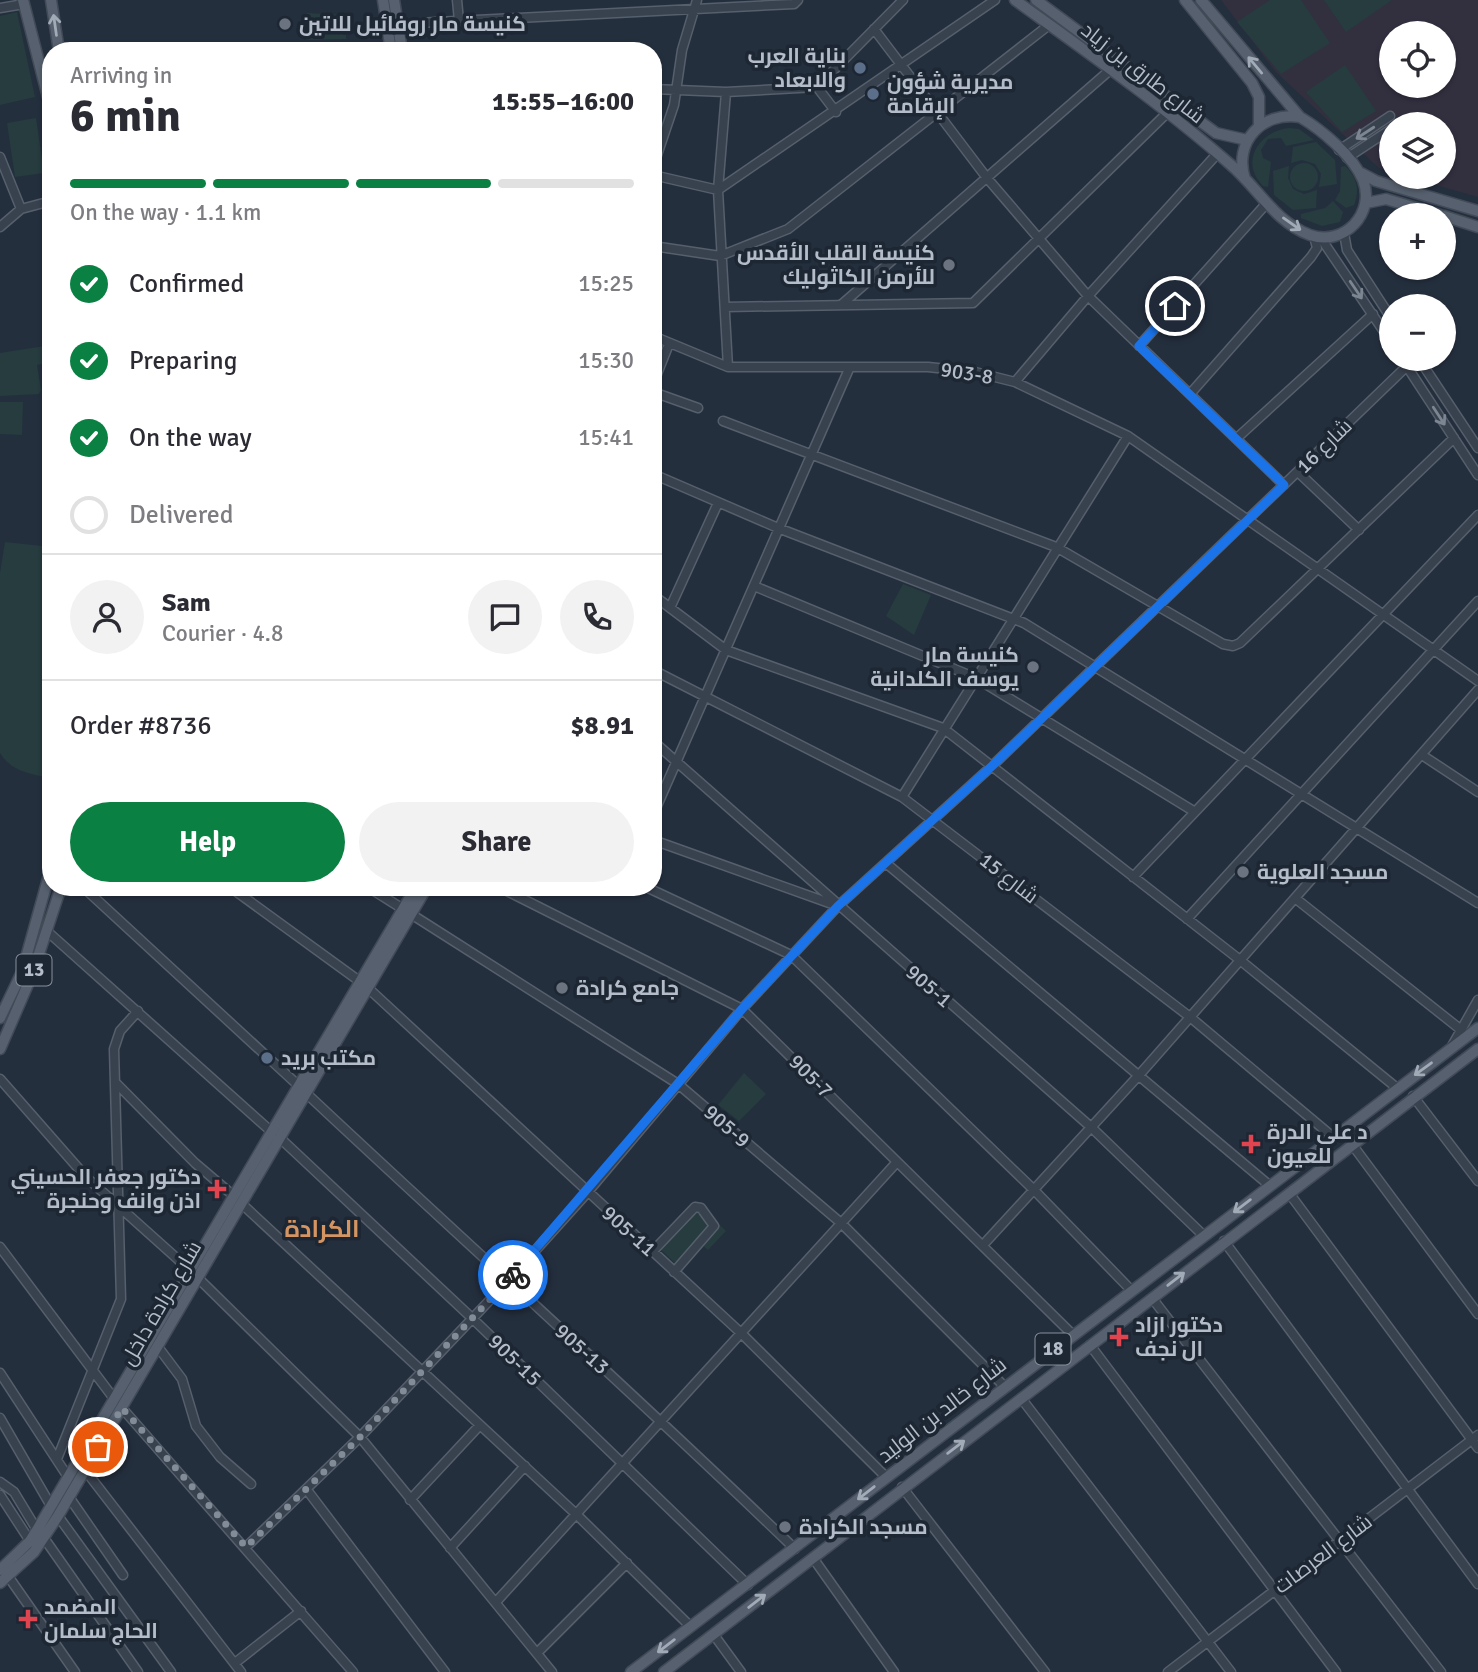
<!DOCTYPE html>
<html lang="en">
<head>
<meta charset="utf-8">
<style>
	body { margin:0; font-family:Signika,Cairo,sans-serif; background:#f2f2f3; color:#2b2b33; height:100vh; display:flex; flex-direction:column; font-size:26px; white-space:nowrap }
	* { box-sizing:border-box; margin:0 }
	p { font-size:23px; color:#7c7c81 }
	.icon { flex:none; width:38px; height:38px; fill:none; stroke:currentColor; stroke-width:2; stroke-linecap:round; stroke-linejoin:round }
	.map { position:relative; flex:1; overflow:hidden }
	.sheet { position:absolute; left:42px; top:42px; width:620px; height:854px; display:flex; flex-direction:column; background:#fff; border-radius:28px; box-shadow:0 2px 5px #0004 }
	.sheet>* { flex:none }
	.controls { position:absolute; left:1379px; top:21px; display:grid; gap:14px }
	.controls a { display:grid; place-items:center; width:77px; height:77px; border-radius:50%; background:#fff; box-shadow:0 2px 5px #0004; font-size:35px }
	.pin { position:absolute; display:grid; place-items:center; width:60px; height:60px; color:#fff; margin:-30px; border:4px solid #fff; border-radius:50%; box-shadow:0 2px 7px #0007 }
	.courier { position:absolute; display:grid; place-items:center; width:70px; height:70px; margin:-35px; border:5px solid #1a73e8; border-radius:50%; background:#fff; color:#222; box-shadow:0 2px 9px #0007 }
	.head em { font-style:normal; font-weight:700 }
	.head div { display:flex; flex-direction:column-reverse }
	.head { display:flex; align-items:center; justify-content:space-between; height:119px; padding:0 28px }
	h1 { font-size:46px; font-weight:700; line-height:52px }
	.bar { display:grid; grid-template-columns:repeat(4,1fr); gap:10px 7px; align-content:center; height:84px; padding:0 28px }
	.bar i { height:9px; border-radius:5px; background:#e1e1e2 }
	.bar .on { background:#0b8043 }
	.bar p { grid-column:span 4 }
	.line { display:flex; align-items:center; gap:18px; padding:0 28px; border-top:2px solid #e1e1e2 }
	.line div { flex:1 }
	.round { display:grid; place-items:center; flex:none; width:74px; height:74px; border-radius:37px; background:#f2f2f3 }
	ol { padding:0 28px; list-style:none }
	li { display:flex; align-items:center; gap:21px; height:77px }
	li p { margin-inline-start:auto }
	li .icon { padding:7px; border-radius:50%; background:#0b8043; color:#fff; stroke-width:4 }
	li:last-child { color:#7c7c81 }
	li i { width:38px; height:38px; border:4px solid #e1e1e2; border-radius:50% }
	.cta { display:flex; gap:14px; margin-top:auto; padding:14px 28px }
	.cta a { flex:1; height:80px; border-radius:42px; background:#0b8043; color:#fff; font-size:28px; font-weight:700; line-height:80px; text-align:center }
	.cta a+a { background:#f2f2f3; color:#2b2b33 }
	.map>svg:first-child { display:block }
	.medical { fill:#32303f; fill-rule:evenodd }
	.green { fill:#263c3f }
	.lines { fill:none; stroke-linecap:round; stroke-linejoin:round }
	.minor-casing { stroke:#565f6c; stroke-width:11 }
	.major-casing { stroke:#414a57; stroke-width:13 }
	.minor { stroke:#38414e; stroke-width:8 }
	.major { stroke:#56606e; stroke-width:10 }
	.oneway { stroke:#a1aab7 }
	.oneway2 { stroke:#7c8592 }
	.done { stroke:#828b98; stroke-width:7; stroke-dasharray:0 12.6 }
	.route { stroke:#1a73e8; stroke-width:9 }
	.worship-dot { fill:#6b7280; stroke:#1d2633; stroke-width:2.5 }
	.service-dot { fill:#5c6f8a; stroke:#1d2633; stroke-width:2.5 }
	.health-dot { fill:#e0444e; stroke:#1d2633; stroke-width:2.5 }
	.labels { text-anchor:middle; dominant-baseline:central; stroke-width:7; stroke-linejoin:round; paint-order:stroke }
	.shield { fill:#1d2633; stroke:#878f9c; stroke-width:2 }
	.shield-label { font-size:19px; font-weight:bold; fill:#b4bcc9 }
	.poi-label { font-size:21px; font-weight:bold; fill:#b4bcc9; stroke:#1d2633; text-anchor:start }
	.street-label { font-size:21px; fill:#b4bcc9; stroke:#1d2633 }
	.quarter-label { font-size:24px; font-weight:bold; fill:#d59563; stroke:#1d2633 }
</style>
</head>
<body>
<div class="map">
<svg width="1478" height="1672" viewBox="0 0 1478 1672">
	<rect width="100%" height="100%" fill="#242f3e"/>
	<path class="medical" d="M1221,0H1478V197L1408,177H1444V124H1391V172L1379,168L1276,72ZM1391,33H1444V86H1391Z"/>
	<path class="green" d="M1270,0H1301L1330,43L1281,74L1237,22Z
		M1324,0H1392L1346,32Z
		M17,12L35,97L0,105V16Z
		M307,13L346,15V39L306,40Z
		M1345,65L1376,111L1342,132L1306,92Z
		M36,118L44,173L15,177L7,123Z
		M1289,128L1299,129L1314,140L1286,146L1281,138L1268,139L1261,150L1263,158L1271,162L1268,187L1263,186C1239,162 1259,131 1289,128Z
		M1316,142L1335,160L1337,184L1319,187L1321,174L1315,164L1302,160L1291,163L1293,147Z
		M1290 177a14 14 0 1 1 28 0a14 14 0 1 1-28 0Z
		M1289,166L1288,178L1293,189L1304,194L1317,190L1316,208L1293,210L1274,195L1273,171Z
		M1345,166C1357,177 1360,190 1354,205L1346,208L1335,200L1340,191L1341,167Z
		M1333,201L1343,212L1340,222L1322,226L1301,218V214L1325,208Z
		M51,345V362L37,365L41,390L39,394L0,396V353Z
		M0,402H23L22,435L0,434Z
		M5,542L51,547V778C30,774 12,772 0,753V573Z
		M903,584L931,595L914,635L886,616Z
		M744,1073L766,1094L739,1121L718,1105Z
		M695,1201L726,1231L708,1250L702,1245L679,1267L654,1243Z"/>
	<g class="lines">
		<g class="minor-casing">
			<path id="minor" d="M457,0L459,21
				M0,8L24,4
				M398,24L794,4L798,0
				M874,29L987,178L1088,296L1284,485
				M817,87L836,112
				M653,89L726,92L817,87L903,0
				M726,92L718,190L728,367
				M1339,150L1390,116
				M0,157L21,209
				M1347,158L1391,129
				M653,167L674,105L682,50L697,0
				M653,175L718,190L995,0
				M0,227L21,209L51,201
				M1344,233L1347,250L1391,318
				M1320,237L1391,342
				M653,246L720,256L788,229L1049,25
				M841,305L1110,70
				M725,307L973,303L1166,114
				M653,336L728,367H928L975,372L1015,382L1128,436L1478,681
				M1139,346L1266,204
				M1402,359L1478,475
				M1419,359L1478,448
				M1015,382L1088,296L1217,154
				M653,384L669,344
				M653,392L698,408
				M1190,394L1311,257L1317,248L1314,236
				M723,421L1056,547L1223,644L1233,646L1240,643L1454,438
				M1237,438L1373,314
				M1298,472L1359,530
				M653,474L778,528L1024,623L1478,903
				M754,586L976,678L1195,812
				M653,595L726,650L943,728L1240,960L1397,1088
				M670,608L718,503
				M653,670L902,797L1190,1017L1333,1137
				M653,741L1092,1128L1203,1235
				M1422,755L1478,792
				M902,797L1128,436
				M653,815L849,369
				M653,840L832,904
				M887,864L1269,1185
				M1133,877L1478,515
				M83,887L300,1087
				M230,887L362,983
				M368,887L403,909
				M499,887L742,1009L1072,1334
				M646,887L791,955L1034,1190L1131,1290
				M1295,898L1460,1029
				M411,914L678,1084L841,1223L1004,1386
				M1187,919L1478,601
				M48,932L273,1133
				M368,988L741,1333L886,1477
				M1452,1046L1478,1000
				M0,1079L86,1177L191,1271
				M115,1082L195,1163L235,1197
				M306,1093C469,1246 635,1394 795,1549
				M1413,1096L1478,1181
				M280,1138L473,1319L748,1585
				M1351,1143L1478,1314
				M1289,1193L1478,1448
				M242,1204L576,1514L691,1627
				M1224,1241L1478,1584
				M983,1245L1140,1074L1478,690
				M0,1247L115,1400
				M652,1252L695,1207L701,1208L714,1226L674,1272
				M198,1278L360,1437L552,1672
				M1152,1298L1441,1672
				M1090,1345L1336,1672
				M158,1347L182,1379L196,1426L220,1457L251,1484
				M0,1373L68,1477
				M1021,1398L1231,1672
				M122,1408L353,1672
				M0,1418L51,1506
				M57,1459L121,1299L114,1049L120,1031L138,1011
				M85,1470L241,1672
				M0,1482L14,1492L37,1530
				M902,1487L1045,1672
				M307,1490L445,1672
				M0,1495L30,1541
				M69,1497L123,1575
				M410,1500L480,1425
				M58,1516L171,1672
				M44,1538L138,1672
				M246,1547L360,1437L507,1282L587,1193L742,1009L838,906L992,766L1407,366
				M450,1548L525,1466
				M813,1558L894,1672
				M8,1576L75,1672
				M496,1602L897,1162
				M714,1635L741,1672
				M538,1652L627,1563
				M235,1663L301,1611
				M1168,1672L1478,1435"/>
		</g>
		<g class="major-casing">
			<path id="major" d="M23,0L51,109
				M51,0L59,51
				M383,0L391,51
				M394,0L402,51
				M1015,0C1087,52 1164,106 1231,165C1258,188 1275,222 1310,235C1344,247 1376,213 1363,180C1353,156 1322,130 1300,117C1262,111 1233,142 1245,179
				M1036,0L1216,133L1247,140
				M1185,0L1252,83L1259,97V126
				M1201,0L1299,116
				M1361,173L1376,181L1478,211
				M1366,203L1386,199L1440,215
				M1444,216L1478,227
				M0,1018L22,972L51,868
				M0,1049L32,975L61,887
				M0,1570L30,1541L37,1530L416,887
				M0,1583L34,1552L58,1516L427,887
				M631,1672L1478,1028
				M664,1672L1478,1049"/>
		</g>
		<use href="#minor" class="minor"/>
		<use href="#major" class="major"/>
	</g>
	<defs><path id="oneway-shaft" d="M-6 0H5M1.5-3L5.5 0L1.5 3" fill="none" stroke-width="1.6" stroke-linecap="round" stroke-linejoin="round" transform="scale(1.75)"/></defs>
	<g class="oneway">
		<use href="#oneway-shaft" transform="translate(55 25) rotate(-98)"/>
		<use href="#oneway-shaft" transform="translate(1255 65) rotate(-130)"/>
		<use href="#oneway-shaft" transform="translate(1292 224) rotate(35)"/>
		<use href="#oneway-shaft" transform="translate(1423 1069) rotate(144)"/>
		<use href="#oneway-shaft" transform="translate(1242 1206) rotate(143)"/>
		<use href="#oneway-shaft" transform="translate(1176 1279) rotate(-38)"/>
		<use href="#oneway-shaft" transform="translate(956 1447) rotate(-37)"/>
		<use href="#oneway-shaft" transform="translate(866 1493) rotate(142)"/>
		<use href="#oneway-shaft" transform="translate(757 1601) rotate(-38)"/>
		<use href="#oneway-shaft" transform="translate(666 1646) rotate(143)"/>
	</g>
	<g class="oneway2">
		<use href="#oneway-shaft" transform="translate(1365 133) rotate(147)"/>
		<use href="#oneway-shaft" transform="translate(1356 290) rotate(56)"/>
		<use href="#oneway-shaft" transform="translate(1439 416) rotate(57)"/>
	</g>
	<g class="lines">
		<path class="done" d="M98,1447L122,1408L246,1547L360,1437L513,1275"/>
		<path class="route" d="M513,1275L742,1009L838,906L992,766L1284,485L1139,346L1175,306"/>
	</g>
	<g class="worship-dot">
		<circle cx="285" cy="24" r="7"/>
		<circle cx="949" cy="265" r="7"/>
		<circle cx="1033" cy="667" r="7"/>
		<circle cx="1243" cy="872" r="7"/>
		<circle cx="562" cy="988" r="7"/>
		<circle cx="785" cy="1527" r="7"/>
	</g>
	<g class="service-dot">
		<circle cx="860" cy="68" r="7"/>
		<circle cx="873" cy="94" r="7"/>
		<circle cx="267" cy="1058" r="7"/>
	</g>
	<g class="health-dot">
		<path d="M1247.5 1133.5h7v7h7v7h-7v7h-7v-7h-7v-7h7z"/>
		<path d="M213.5 1178.5h7v7h7v7h-7v7h-7v-7h-7v-7h7z"/>
		<path d="M1115.5 1326.5h7v7h7v7h-7v7h-7v-7h-7v-7h7z"/>
		<path d="M24.5 1608.5h7v7h7v7h-7v7h-7v-7h-7v-7h7z"/>
	</g>
	<g class="labels">
		<g class="shield">
			<rect x="16.5" y="954.5" width="35" height="31" rx="5"/>
			<rect x="1035.5" y="1333.5" width="35" height="31" rx="5"/>
		</g>
		<g class="shield-label">
			<text x="34" y="970">13</text>
			<text x="1053" y="1349">18</text>
		</g>
		<g class="poi-label">
			<text x="299" y="24">كنيسة مار روفائيل للاتين</text>
			<text x="846" y="56" text-anchor="end">بناية العرب<tspan x="846" dy="24">والابعاد</tspan></text>
			<text x="887" y="82">مديرية شؤون<tspan x="887" dy="24">الإقامة</tspan></text>
			<text x="935" y="253" text-anchor="end">كنيسة القلب الأقدس<tspan x="935" dy="24">للأرمن الكاثوليك</tspan></text>
			<text x="1019" y="655" text-anchor="end">كنيسة مار<tspan x="1019" dy="24">يوسف الكلدانية</tspan></text>
			<text x="1257" y="872">مسجد العلوية</text>
			<text x="576" y="988">جامع كرادة</text>
			<text x="281" y="1058">مكتب بريد</text>
			<text x="1267" y="1132">د علي الدرة<tspan x="1267" dy="24">للعيون</tspan></text>
			<text x="201" y="1177" text-anchor="end">دكتور جعفر الحسيني<tspan x="201" dy="24">اذن وانف وحنجرة</tspan></text>
			<text x="1135" y="1325">دكتور ازاد<tspan x="1135" dy="24">ال نجف</tspan></text>
			<text x="799" y="1527">مسجد الكرادة</text>
			<text x="44" y="1607">المضمد<tspan x="44" dy="24">الحاج سلمان</tspan></text>
		</g>
		<g class="street-label">
			<text transform="translate(1143 73) rotate(38)">شارع طارق بن زياد</text>
			<text transform="translate(967 373) rotate(9)">903-8</text>
			<text transform="translate(1324 446) rotate(-44)">شارع 16</text>
			<text transform="translate(1009 878) rotate(38)">شارع 15</text>
			<text transform="translate(929 986) rotate(41)">905-1</text>
			<text transform="translate(811 1076) rotate(45)">905-7</text>
			<text transform="translate(727 1126) rotate(41)">905-9</text>
			<text transform="translate(629 1231) rotate(42)">905-11</text>
			<text transform="translate(161 1303) rotate(-60)">شارع كرادة داخل</text>
			<text transform="translate(582 1349) rotate(42)">905-13</text>
			<text transform="translate(515 1360) rotate(44)">905-15</text>
			<text transform="translate(942 1410) rotate(-38)">شارع خالد بن الوليد</text>
			<text transform="translate(1323 1554) rotate(-37)">شارع العرصات</text>
		</g>
		<g class="quarter-label">
			<text x="322" y="1229">الكرادة</text>
		</g>
	</g>
</svg>
<div class="controls">
<a><svg class="icon" aria-label="locate" viewBox="0 0 24 24"><circle cx="12" cy="12" r="6"/><path d="M12 2v4M12 18v4M2 12h4M18 12h4"/></svg></a>
<a><svg class="icon" aria-label="layers" viewBox="0 0 24 24"><path d="M12 4l9 5-9 5-9-5zM3 14l9 5 9-5"/></svg></a>
<a>+</a>
<a>−</a>
</div>
<div class="pin" style="left:98px;top:1447px;background:#ea580c"><svg class="icon" aria-label="bag" viewBox="0 0 24 24"><path d="M5 8h14l-1 12H6zM9 8a3 3 0 0 1 6 0"/></svg></div>
<div class="pin" style="left:1175px;top:306px;background:#1f2937"><svg class="icon" aria-label="home" viewBox="0 0 24 24"><path d="M3 11l9-7 9 7M6 9v11h12V9"/></svg></div>
<div class="courier" style="left:513px;top:1275px"><svg class="icon" aria-label="bike" viewBox="0 0 24 24"><circle cx="6" cy="16" r="4"/><circle cx="18" cy="16" r="4"/><path d="M6 16l4-8h5l3 8M10 8l3 8H6M13 5h3"/></svg></div>
<section class="sheet">
<div class="head"><div><h1>6 min</h1><p>Arriving in</p></div><em>15:55–16:00</em></div>
<div class="bar"><i class="on"></i><i class="on"></i><i class="on"></i><i></i><p>On the way · 1.1 km</p></div>
<ol>
<li><svg class="icon" aria-label="check" viewBox="0 0 24 24"><path d="M5 12l5 5 9-10"/></svg>Confirmed<p>15:25</p></li>
<li><svg class="icon" aria-label="check" viewBox="0 0 24 24"><path d="M5 12l5 5 9-10"/></svg>Preparing<p>15:30</p></li>
<li><svg class="icon" aria-label="check" viewBox="0 0 24 24"><path d="M5 12l5 5 9-10"/></svg>On the way<p>15:41</p></li>
<li><i></i>Delivered</li>
</ol>
<div class="line" style="height:126px"><a class="round"><svg class="icon" aria-label="person" viewBox="0 0 24 24"><circle cx="12" cy="8" r="4"/><path d="M4 21q1-7 8-7t8 7"/></svg></a><div><b>Sam</b><p>Courier · 4.8</p></div><a class="round"><svg class="icon" aria-label="chat" viewBox="0 0 24 24"><path d="M4 5h16v11H9l-5 4z"/></svg></a><a class="round"><svg class="icon" aria-label="phone" viewBox="0 0 24 24"><path d="M5 4h4l2 5-3 2q2 4 5 5l2-3 5 2v4C11 20 4 13 5 4z"/></svg></a></div>
<div class="line" style="height:91px"><div>Order #8736</div><b>$8.91</b></div>
<div class="cta"><a>Help</a><a>Share</a></div>
</section>
</div>
</body>
</html>
